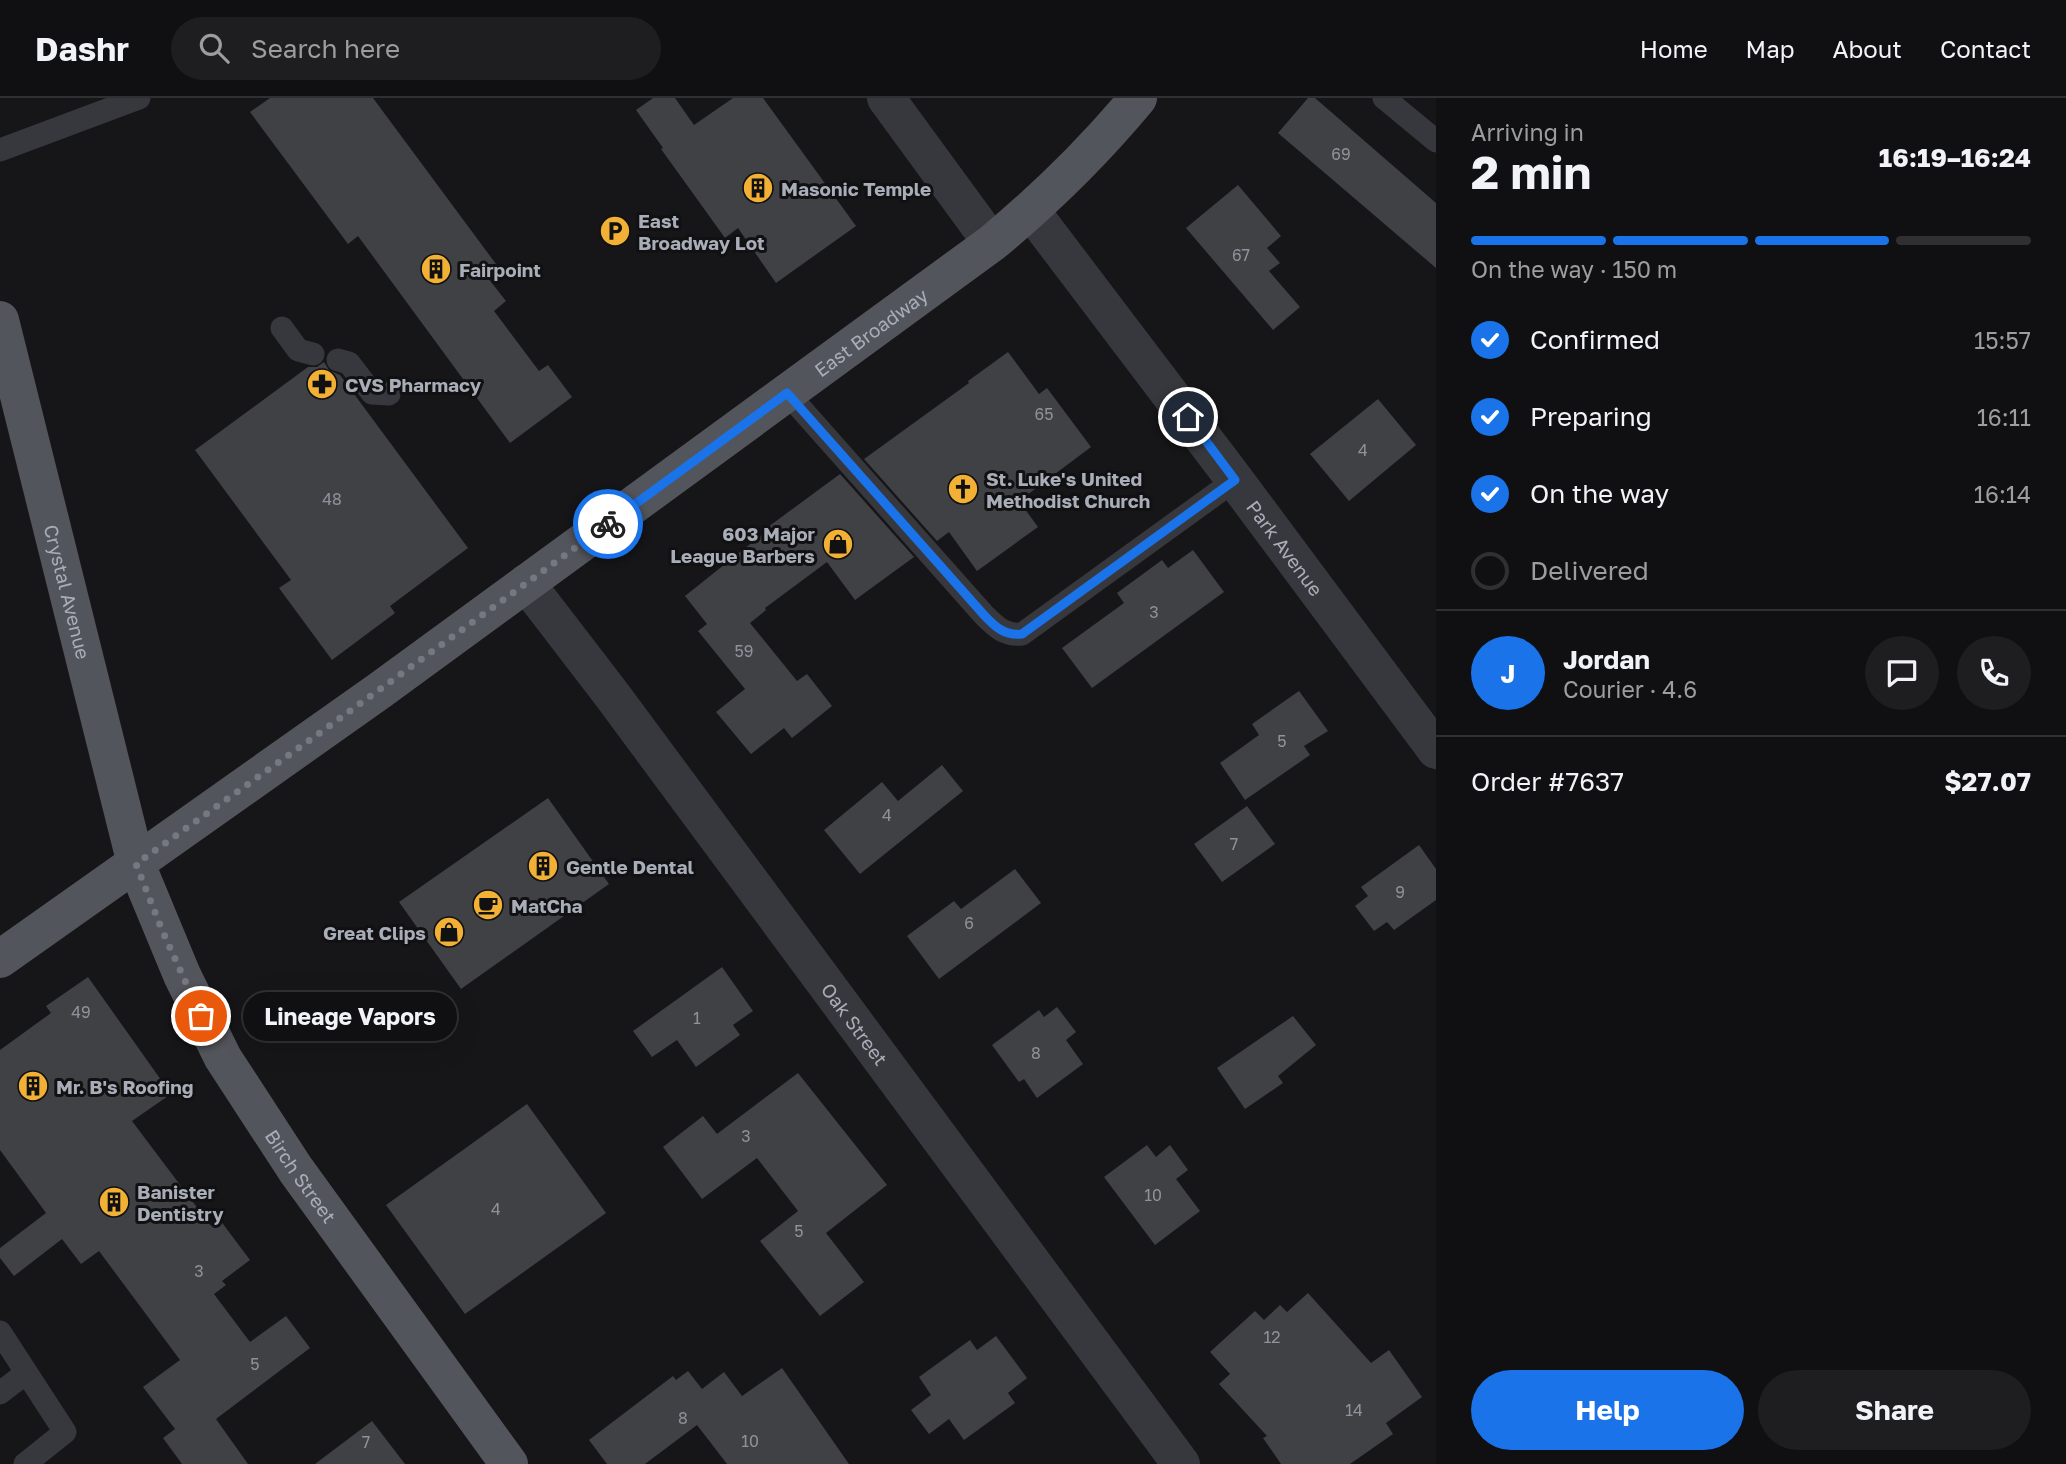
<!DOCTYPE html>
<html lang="en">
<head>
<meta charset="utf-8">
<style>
	body { margin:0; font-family:"Golos Text",sans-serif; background:#1e1e20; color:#f1f3f6; height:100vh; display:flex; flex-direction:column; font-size:26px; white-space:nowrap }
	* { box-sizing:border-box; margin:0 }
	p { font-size:23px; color:#9c9d9f }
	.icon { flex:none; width:38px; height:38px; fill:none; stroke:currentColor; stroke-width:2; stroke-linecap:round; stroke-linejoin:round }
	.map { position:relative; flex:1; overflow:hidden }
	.sheet { display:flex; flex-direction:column; background:#101012; width:630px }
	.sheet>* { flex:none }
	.pin { position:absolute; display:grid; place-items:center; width:60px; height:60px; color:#fff; margin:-30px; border:4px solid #fff; border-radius:50%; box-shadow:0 2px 7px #0007 }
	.courier { position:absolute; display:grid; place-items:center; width:70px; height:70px; margin:-35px; border:5px solid #1a73e8; border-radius:50%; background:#fff; color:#222; box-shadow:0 2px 9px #0007 }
	.bubble { position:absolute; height:49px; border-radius:24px; background:#101012; box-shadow:0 7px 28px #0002,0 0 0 2px #303032; font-size:23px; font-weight:700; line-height:49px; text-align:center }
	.overview em { font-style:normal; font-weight:700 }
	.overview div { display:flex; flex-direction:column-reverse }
	.overview { display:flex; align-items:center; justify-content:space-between; height:119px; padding:0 35px }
	h1 { font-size:46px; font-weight:700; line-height:52px }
	.bar { display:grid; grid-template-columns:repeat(4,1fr); gap:10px 7px; align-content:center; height:84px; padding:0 35px }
	.bar i { height:9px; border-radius:5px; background:#303032 }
	.bar .selected { background:#1a73e8 }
	.bar p { grid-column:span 4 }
	.line { display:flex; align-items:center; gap:18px; padding:0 35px; border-top:2px solid #303032 }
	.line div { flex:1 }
	.round { display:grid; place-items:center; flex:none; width:74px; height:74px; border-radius:37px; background:#1e1e20 }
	ol { padding:0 35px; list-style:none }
	li { display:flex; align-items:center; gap:21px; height:77px }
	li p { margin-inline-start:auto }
	li .icon { padding:7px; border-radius:50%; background:#1a73e8; color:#fff; stroke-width:4 }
	li:last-child { color:#9c9d9f }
	li i { width:38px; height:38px; border:4px solid #303032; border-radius:50% }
	.action { display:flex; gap:14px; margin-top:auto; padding:14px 35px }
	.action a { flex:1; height:80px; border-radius:42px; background:#1a73e8; color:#fff; font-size:28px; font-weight:700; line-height:80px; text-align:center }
	.action a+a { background:#1e1e20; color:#f1f3f6 }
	header { display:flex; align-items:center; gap:42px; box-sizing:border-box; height:98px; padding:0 35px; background:#101012; border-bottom:2px solid #303032 }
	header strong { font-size:33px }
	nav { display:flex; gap:38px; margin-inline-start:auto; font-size:24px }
	.search { width:490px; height:63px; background:#1e1e20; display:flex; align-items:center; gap:18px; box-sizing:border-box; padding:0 24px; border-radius:38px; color:#9c9d9f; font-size:26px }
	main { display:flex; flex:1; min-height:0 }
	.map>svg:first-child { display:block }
	.building { fill:#404145 }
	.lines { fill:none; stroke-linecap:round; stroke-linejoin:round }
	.service { stroke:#37383d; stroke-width:23 }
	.minor { stroke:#37383d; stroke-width:38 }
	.primary { stroke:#53555c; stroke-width:38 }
	.done { stroke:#757880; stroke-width:7; stroke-dasharray:0 12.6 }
	.route { stroke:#1a73e8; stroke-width:9 }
	.labels { text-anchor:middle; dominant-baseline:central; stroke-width:6; stroke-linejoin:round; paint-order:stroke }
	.number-label { font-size:16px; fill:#8e929b }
	.poi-label { font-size:19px; font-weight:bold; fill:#a8adb8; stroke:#111113; text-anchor:start }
	.street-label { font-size:19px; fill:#a8adb8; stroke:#111113 }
</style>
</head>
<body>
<header>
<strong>Dashr</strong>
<div class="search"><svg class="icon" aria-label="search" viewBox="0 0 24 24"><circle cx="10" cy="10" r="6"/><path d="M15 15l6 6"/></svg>Search here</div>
<nav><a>Home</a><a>Map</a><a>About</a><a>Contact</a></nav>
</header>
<main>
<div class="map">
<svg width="1436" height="1366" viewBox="0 0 1436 1366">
	<rect width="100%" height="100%" fill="#161618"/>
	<path class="building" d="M270,0H373L496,166L484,175L506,203L494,213L539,273L548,267L572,299L510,345L358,138L348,146L250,14Z
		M653,0H675L694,27L733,0H763L856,128L776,185L738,130L725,140L661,51L663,50L636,12Z
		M1308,0H1315L1436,105V170L1278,35Z
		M1238,87L1281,138L1267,150L1280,165L1269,173L1300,209L1273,232L1186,130Z
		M1008,254L1039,296L1047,290L1091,349L1019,403L1038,429L977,473L949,434L937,443L864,361L969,285L968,283Z
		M324,264L329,272L340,277L468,450L390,508L395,515L332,562L279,490L291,482L195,352L308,269H317Z
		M1378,301L1416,347L1349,403L1310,356Z
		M840,376L914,459L855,502L827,464L765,510L766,512L750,525L797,583L807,576L832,608L792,640L784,630L751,656L716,614L745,591L698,533L707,526L685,498L769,431L768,429Z
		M1193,452L1224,494L1092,590L1062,550L1124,505L1117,495L1162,462L1168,470Z
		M1299,593L1328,633L1304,648L1310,657L1245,702L1220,665L1259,637L1252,626Z
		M942,667L963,693L860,776L824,732L882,684L898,703Z
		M548,700L609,786L461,891L399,804Z
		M1247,708L1275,746L1222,784L1194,746Z
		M1419,747L1436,771V802L1394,832L1387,824L1374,833L1355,808L1368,798L1361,789Z
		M1015,771L1041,805L939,881L907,838L954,803L961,811Z
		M722,869L753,913L733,927L740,937L696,969L677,942L652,959L633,933Z
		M88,879L171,996L132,1023L211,1128L220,1122L250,1162L222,1183L226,1187L214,1196L250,1244L286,1218L310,1250L216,1321L248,1366H182L163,1340L175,1331L143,1289L180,1262L99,1153L81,1166L62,1141L14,1178L0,1160V1150L46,1115L0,1052V952L51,915L46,908Z
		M1057,909L1076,934L1066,942L1083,966L1037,1000L1024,981L1019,984L992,947L1039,912L1044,919Z
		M1293,918L1316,947L1278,978L1283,985L1245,1011L1217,970Z
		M798,975L887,1087L826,1135L864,1184L820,1218L760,1143L798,1113L757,1060L702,1101L663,1049L703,1018L717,1036Z
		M527,1006L606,1115L465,1216L386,1107Z
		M1147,1047L1156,1059L1170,1047L1188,1072L1176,1081L1200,1113L1155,1147L1104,1079Z
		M1308,1195L1371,1265L1389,1252L1422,1299L1386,1325L1393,1336L1350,1366H1281L1263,1340L1267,1338L1219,1286L1230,1276L1210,1254L1255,1213L1264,1222L1280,1207L1287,1214Z
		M996,1238L1027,1280L1008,1295L1015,1305L964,1342L949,1321L929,1336L911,1312L931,1297L919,1279L970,1242L977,1252Z
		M782,1270L849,1366H727L697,1327L645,1366H607L589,1342L673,1278L676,1282L688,1273L702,1291L724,1274L742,1298Z
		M372,1323L405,1366H315Z"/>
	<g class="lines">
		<path class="service" d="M1384,0L1436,43
			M0,52L139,0
			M282,230L298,252L313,256
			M338,262L349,265L372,295L389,296
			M787,295L984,517C996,529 1005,538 1022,536L1235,382
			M0,1234L65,1334L25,1366
			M0,1295L26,1275"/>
		<g class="minor">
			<path d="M886,0L992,145"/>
			<path id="s1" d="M1031,113L1235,382L1436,652"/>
			<path id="s2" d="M526,485L612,597L1181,1366"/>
		</g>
		<g class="primary">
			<path id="s3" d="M0,222L136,766L182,877L223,960L296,1072L509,1366"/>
			<path id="s4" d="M0,861L379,593L992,145C1045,101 1094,53 1138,0"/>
		</g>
	</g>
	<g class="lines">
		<path class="done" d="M201,918L162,832L136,766L314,639L608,426"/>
		<path class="route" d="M608,426L787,295L984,517C995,529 1005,538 1022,536L1235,382L1188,319"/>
	</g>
	<defs>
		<g id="building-disc" transform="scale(1.575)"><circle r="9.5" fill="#f2b134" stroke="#111113"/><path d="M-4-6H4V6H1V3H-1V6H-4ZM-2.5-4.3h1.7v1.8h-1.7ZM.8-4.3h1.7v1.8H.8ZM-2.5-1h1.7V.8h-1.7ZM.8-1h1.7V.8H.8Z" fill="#111"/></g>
		<g id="parking-disc" transform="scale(1.575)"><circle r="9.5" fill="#f2b134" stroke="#111113"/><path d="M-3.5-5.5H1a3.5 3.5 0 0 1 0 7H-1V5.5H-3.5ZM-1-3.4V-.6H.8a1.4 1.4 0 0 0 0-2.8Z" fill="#111"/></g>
		<g id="pharmacy-disc" transform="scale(1.575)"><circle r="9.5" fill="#f2b134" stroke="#111113"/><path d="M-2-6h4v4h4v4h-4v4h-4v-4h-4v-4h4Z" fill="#111"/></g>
		<g id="church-disc" transform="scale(1.575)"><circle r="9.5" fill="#f2b134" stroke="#111113"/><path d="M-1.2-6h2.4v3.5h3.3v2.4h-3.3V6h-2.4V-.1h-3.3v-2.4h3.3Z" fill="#111"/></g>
		<g id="shop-disc" transform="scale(1.575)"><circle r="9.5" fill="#f2b134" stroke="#111113"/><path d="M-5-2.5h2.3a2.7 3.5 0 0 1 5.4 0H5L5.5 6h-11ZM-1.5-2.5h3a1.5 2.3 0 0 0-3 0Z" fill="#111"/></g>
		<g id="cafe-disc" transform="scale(1.575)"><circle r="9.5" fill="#f2b134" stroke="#111113"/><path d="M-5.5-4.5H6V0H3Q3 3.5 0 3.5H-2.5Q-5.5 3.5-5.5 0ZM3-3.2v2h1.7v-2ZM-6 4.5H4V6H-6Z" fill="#111"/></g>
	</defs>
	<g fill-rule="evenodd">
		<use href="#building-disc" x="758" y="90"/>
		<use href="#parking-disc" x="615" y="133"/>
		<use href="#building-disc" x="436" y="171"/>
		<use href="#pharmacy-disc" x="322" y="286"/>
		<use href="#church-disc" x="963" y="391"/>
		<use href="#shop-disc" x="838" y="446"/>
		<use href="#building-disc" x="543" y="768"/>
		<use href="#cafe-disc" x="488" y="807"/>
		<use href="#shop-disc" x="449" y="834"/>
		<use href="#building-disc" x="33" y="988"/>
		<use href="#building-disc" x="114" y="1104"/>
	</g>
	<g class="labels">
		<g class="number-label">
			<text x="1341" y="56">69</text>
			<text x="1241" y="157">67</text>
			<text x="1044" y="316">65</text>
			<text x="1363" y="352">4</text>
			<text x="332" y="401">48</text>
			<text x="1154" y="514">3</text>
			<text x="744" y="553">59</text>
			<text x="1282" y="643">5</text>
			<text x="887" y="717">4</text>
			<text x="1234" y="746">7</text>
			<text x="1400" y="794">9</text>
			<text x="969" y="825">6</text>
			<text x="81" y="914">49</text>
			<text x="697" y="920">1</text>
			<text x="1036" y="955">8</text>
			<text x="746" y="1038">3</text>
			<text x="1153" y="1097">10</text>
			<text x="496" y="1111">4</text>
			<text x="799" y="1133">5</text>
			<text x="199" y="1173">3</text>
			<text x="1272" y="1239">12</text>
			<text x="255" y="1266">5</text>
			<text x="1354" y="1312">14</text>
			<text x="683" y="1320">8</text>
			<text x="750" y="1343">10</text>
			<text x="366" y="1344">7</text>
		</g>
		<g class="poi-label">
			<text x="781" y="90">Masonic Temple</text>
			<text x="638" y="122">East<tspan x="638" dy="22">Broadway Lot</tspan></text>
			<text x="459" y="171">Fairpoint</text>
			<text x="345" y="286">CVS Pharmacy</text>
			<text x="986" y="380">St. Luke's United<tspan x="986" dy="22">Methodist Church</tspan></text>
			<text x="815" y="435" text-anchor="end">603 Major<tspan x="815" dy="22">League Barbers</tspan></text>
			<text x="566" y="768">Gentle Dental</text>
			<text x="511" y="807">MatCha</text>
			<text x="426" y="834" text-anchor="end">Great Clips</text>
			<text x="56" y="988">Mr. B's Roofing</text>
			<text x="137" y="1093">Banister<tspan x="137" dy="22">Dentistry</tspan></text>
		</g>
		<g class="street-label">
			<text stroke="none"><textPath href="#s4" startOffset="1073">East Broadway</textPath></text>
			<text stroke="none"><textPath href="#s1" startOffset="422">Park Avenue</textPath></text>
			<text stroke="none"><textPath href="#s3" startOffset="280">Crystal Avenue</textPath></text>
			<text stroke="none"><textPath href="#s2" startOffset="550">Oak Street</textPath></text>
			<text stroke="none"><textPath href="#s3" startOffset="915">Birch Street</textPath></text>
		</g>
	</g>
</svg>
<div class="pin" style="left:201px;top:918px;background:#ea580c"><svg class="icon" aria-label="bag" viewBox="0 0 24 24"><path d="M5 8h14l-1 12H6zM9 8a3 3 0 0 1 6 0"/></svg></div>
<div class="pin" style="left:1188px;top:319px;background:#1f2937"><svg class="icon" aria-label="home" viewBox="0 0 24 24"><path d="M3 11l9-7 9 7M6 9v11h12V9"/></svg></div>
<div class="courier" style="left:608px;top:426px"><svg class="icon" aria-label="bike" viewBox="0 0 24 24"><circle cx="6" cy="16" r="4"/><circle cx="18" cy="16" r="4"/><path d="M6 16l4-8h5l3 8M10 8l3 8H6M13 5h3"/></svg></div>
<div class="bubble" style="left:243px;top:894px;width:214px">Lineage Vapors</div>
</div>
<section class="sheet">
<div class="overview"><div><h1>2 min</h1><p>Arriving in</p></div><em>16:19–16:24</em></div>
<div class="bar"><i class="selected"></i><i class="selected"></i><i class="selected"></i><i></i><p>On the way · 150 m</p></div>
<ol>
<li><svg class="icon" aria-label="check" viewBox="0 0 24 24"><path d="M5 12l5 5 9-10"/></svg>Confirmed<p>15:57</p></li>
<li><svg class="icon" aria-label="check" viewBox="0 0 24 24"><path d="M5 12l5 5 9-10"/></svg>Preparing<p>16:11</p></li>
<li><svg class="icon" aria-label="check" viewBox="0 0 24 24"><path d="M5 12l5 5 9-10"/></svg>On the way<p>16:14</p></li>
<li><i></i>Delivered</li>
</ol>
<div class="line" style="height:126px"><b class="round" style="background:#1a73e8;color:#fff">J</b><div><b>Jordan</b><p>Courier · 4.6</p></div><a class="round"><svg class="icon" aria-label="chat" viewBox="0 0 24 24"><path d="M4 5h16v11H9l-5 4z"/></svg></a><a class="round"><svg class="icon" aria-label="phone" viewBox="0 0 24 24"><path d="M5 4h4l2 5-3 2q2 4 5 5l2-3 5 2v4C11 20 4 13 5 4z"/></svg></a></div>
<div class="line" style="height:91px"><div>Order #7637</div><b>$27.07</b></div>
<div class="action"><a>Help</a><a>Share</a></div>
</section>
</main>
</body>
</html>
